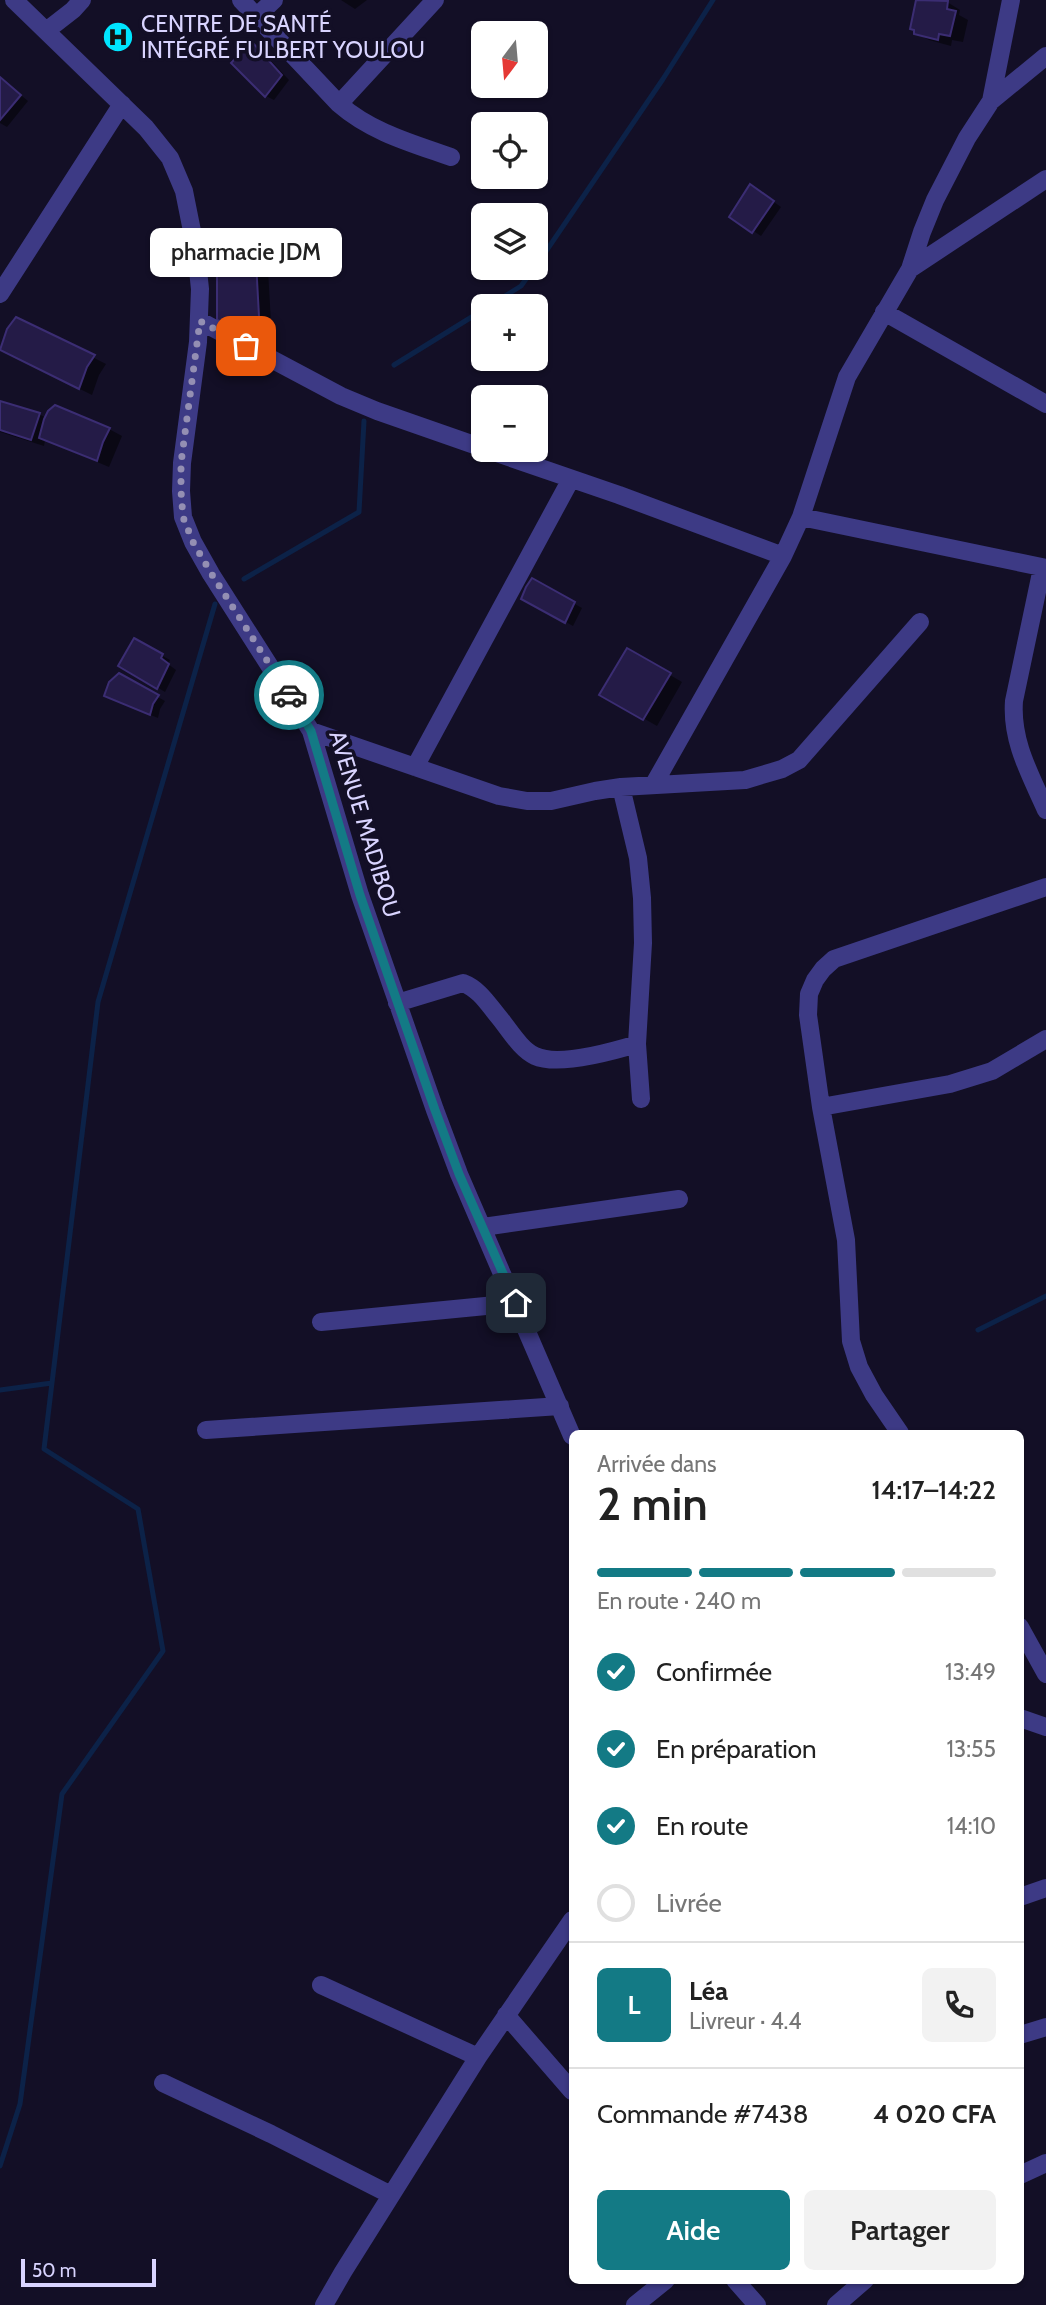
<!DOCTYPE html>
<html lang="fr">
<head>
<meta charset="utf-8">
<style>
	body { margin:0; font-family:Cabin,sans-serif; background:#f2f2f2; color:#222; height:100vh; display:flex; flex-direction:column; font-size:26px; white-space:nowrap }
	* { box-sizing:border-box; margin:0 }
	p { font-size:23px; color:#767676 }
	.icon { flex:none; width:38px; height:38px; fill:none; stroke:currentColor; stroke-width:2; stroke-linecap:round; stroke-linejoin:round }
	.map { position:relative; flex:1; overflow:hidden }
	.sheet { position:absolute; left:569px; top:1430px; width:455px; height:854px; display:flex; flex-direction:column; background:#fff; border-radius:10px; box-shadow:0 2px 5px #0004 }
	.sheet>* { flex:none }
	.needle { width:46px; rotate:196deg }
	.buttons { position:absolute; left:471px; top:21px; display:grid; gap:14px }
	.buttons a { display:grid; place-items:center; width:77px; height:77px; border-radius:10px; background:#fff; box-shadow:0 2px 5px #0004; font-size:35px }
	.scale { position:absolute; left:21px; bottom:18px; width:135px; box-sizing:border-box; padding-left:7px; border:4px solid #d9d4ff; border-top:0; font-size:19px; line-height:24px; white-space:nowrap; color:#d9d4ff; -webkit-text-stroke:5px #130f26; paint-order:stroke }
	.pin { position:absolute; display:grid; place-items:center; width:60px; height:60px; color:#fff; margin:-30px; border-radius:14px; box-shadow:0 4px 10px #0006 }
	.courier { position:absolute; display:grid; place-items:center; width:70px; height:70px; margin:-35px; border:5px solid #137a85; border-radius:50%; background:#fff; color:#222; box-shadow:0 2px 9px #0007 }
	.bubble { position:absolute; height:49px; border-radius:10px; background:#fff; box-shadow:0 2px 5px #0004; font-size:23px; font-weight:600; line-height:49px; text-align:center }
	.headline em { font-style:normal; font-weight:600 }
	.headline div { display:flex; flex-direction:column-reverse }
	.headline { display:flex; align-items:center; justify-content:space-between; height:119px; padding:0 28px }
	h1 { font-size:46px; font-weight:600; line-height:52px }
	.bar { display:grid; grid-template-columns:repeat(4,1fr); gap:10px 7px; align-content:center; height:84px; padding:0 28px }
	.bar i { height:9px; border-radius:5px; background:#e0e0e0 }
	.bar .current { background:#137a85 }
	.bar p { grid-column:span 4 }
	.line { display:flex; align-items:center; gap:18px; padding:0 28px; border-top:2px solid #e0e0e0 }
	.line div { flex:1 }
	.round { display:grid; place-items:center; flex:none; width:74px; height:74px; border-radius:10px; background:#f2f2f2 }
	ol { padding:0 28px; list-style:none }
	li { display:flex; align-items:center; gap:21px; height:77px }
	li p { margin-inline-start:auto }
	li .icon { padding:7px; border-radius:50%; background:#137a85; color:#fff; stroke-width:4 }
	li:last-child { color:#767676 }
	li i { width:38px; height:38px; border:4px solid #e0e0e0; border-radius:50% }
	.button { display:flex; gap:14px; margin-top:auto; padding:14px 28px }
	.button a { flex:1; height:80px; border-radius:10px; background:#137a85; color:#fff; font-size:28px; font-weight:600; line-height:80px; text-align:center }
	.button a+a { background:#f2f2f2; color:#222 }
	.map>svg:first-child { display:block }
	.shadow { fill:#0007 }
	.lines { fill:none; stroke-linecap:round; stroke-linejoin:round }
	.stream { stroke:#0c2248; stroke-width:5 }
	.building { fill:#241b47; stroke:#3b2d73; stroke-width:2 }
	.minor { stroke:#3d3a85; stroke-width:18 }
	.done { stroke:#948fb3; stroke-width:7; stroke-dasharray:0 12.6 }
	.route { stroke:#137a85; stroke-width:9 }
	.labels { text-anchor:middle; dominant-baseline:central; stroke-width:7; stroke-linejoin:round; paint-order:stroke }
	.poi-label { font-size:23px; fill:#d9d4ff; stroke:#130f26; text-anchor:start }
	.street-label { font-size:23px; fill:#d9d4ff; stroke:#130f26 }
</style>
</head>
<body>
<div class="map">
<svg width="1046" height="2305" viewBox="0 0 1046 2305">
	<rect width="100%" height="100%" fill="#130f26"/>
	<path class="shadow" d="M341,0H367L355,9Z
		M918,0L947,2L960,10L959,15L968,20L963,42L952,40L951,46L929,40L916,33V30L912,28Z
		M251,44L259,48L289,80L274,100L266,96L233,63Z
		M0,78L28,101L7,127L0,123Z
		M758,191L781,207L761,236L731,216Z
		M256,263L268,270L272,340L232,327L219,319Z
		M17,319L106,364L99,375L92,395L14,356Z
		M0,403L39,414L46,418L109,429L122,436L109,467L45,440L44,446L0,432Z
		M533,581L582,608L573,626L523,598Z
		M135,641L170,660L168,664L176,670L165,692L121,665Z
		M627,650L682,682L657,726L601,694Z
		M119,675L165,701L160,709L158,718L114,700Z"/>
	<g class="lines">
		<path class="stream" d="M536,266L663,79L713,0
			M489,306L521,286L534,268
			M394,365L483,310
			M244,579L359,512L364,421
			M978,1330L1046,1296
			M0,1390L52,1383
			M0,2166L20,2104L62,1794L163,1651L138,1509L44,1449L98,1002L215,604"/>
	</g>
	<path class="building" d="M916,0L948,1L947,9L956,11L950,36L939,34L938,40L914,34V30L910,29Z
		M251,41L282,75L265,97L231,63Z
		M0,77L21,95L0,120Z
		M750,184L774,201L752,233L729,217Z
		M256,261L260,335L217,320V262Z
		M16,317L95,355L87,367L79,389L0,350L7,329Z
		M0,401L40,413L31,440L0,430Z
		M55,405L110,428L103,442L97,461L39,438L44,419L48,411Z
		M532,578L575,602L565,623L521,599L526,587Z
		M134,638L163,654L161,658L169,664L157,689L118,666Z
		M627,648L671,673L643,720L599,695Z
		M119,673L159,695L153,704L150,715L104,696L109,682Z"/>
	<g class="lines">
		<path class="minor" d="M14,0L146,128L170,158L184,191L196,251L200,289L198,342L182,463L181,491L183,517L193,542L211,574L311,731L360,895L435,1110L459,1174L572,1436
			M241,0L339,104C371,132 411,143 451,157
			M256,17L274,0
			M46,31L73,10L82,0
			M991,101L1046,56
			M339,104L435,0
			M910,269L1046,179
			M0,294L122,104
			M884,312L1046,404
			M200,321L341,396L377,411L483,448
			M488,450L619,495L783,556
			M801,517L1046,568
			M1042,568L1014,701C1011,741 1030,774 1046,810
			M311,731L499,796L527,801H551L595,791L621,787L745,780L782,769L799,760L920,622
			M415,767L571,479
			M654,784L783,556L801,517L847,377L910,269L922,232L935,200L967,138L991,101L1011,0
			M621,787L638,858L642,898L643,943L637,1044L641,1099
			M397,1003L463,983C479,989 488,1004 498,1016C509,1029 520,1049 535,1056C559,1067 614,1051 637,1044
			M821,1107L950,1084L992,1071L1046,1039
			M483,1227L679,1199
			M321,1322L516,1303
			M206,1430L560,1406
			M900,1433L874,1395L859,1367L851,1341L846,1240L821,1107L808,1015L809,994L815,980L823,969L834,959L1046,887
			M1020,1627L1046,1674
			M1020,1718L1046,1727
			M1020,1897L1046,1888
			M321,1985L478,2057
			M506,2015L572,2091
			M1020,2035L1046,2027
			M163,2083L271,2134L391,2195
			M1020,2175L1046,2163
			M735,2280L757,2305
			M324,2305L343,2272L478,2057L572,1920
			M635,2305L666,2280
			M836,2305L865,2280"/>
	</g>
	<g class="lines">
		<path class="done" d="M246,346L200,321L181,463V491L183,517L193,542L211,573L289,695"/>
		<path class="route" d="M289,695L311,731L360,895L435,1110L459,1174L516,1303"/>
	</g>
	<defs>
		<g id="hospital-disc" transform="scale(1.575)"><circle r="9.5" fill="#00e5ff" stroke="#130f26"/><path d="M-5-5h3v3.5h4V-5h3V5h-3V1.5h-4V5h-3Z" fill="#111"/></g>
	</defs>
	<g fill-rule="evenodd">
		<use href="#hospital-disc" x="118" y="37"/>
	</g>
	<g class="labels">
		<g class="poi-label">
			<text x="141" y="24">CENTRE DE SANTÉ<tspan x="141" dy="26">INTÉGRÉ FULBERT YOULOU</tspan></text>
		</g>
		<g class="street-label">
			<text transform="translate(365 824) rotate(73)">AVENUE MADIBOU</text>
		</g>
	</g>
</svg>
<div class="buttons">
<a><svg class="needle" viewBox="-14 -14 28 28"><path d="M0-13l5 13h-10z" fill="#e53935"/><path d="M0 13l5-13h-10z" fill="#767676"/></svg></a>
<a><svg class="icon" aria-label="locate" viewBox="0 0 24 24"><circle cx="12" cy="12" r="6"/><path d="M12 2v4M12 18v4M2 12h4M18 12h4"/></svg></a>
<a><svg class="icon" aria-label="layers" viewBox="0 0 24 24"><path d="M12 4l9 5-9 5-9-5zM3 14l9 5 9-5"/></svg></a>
<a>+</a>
<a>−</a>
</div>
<div class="scale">50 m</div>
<div class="pin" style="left:246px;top:346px;background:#ea580c"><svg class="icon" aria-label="bag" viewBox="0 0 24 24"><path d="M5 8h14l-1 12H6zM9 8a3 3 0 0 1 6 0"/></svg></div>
<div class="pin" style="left:516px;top:1303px;background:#1f2937"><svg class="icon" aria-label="home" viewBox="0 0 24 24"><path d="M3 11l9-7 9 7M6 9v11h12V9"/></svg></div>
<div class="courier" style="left:289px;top:695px"><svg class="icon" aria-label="car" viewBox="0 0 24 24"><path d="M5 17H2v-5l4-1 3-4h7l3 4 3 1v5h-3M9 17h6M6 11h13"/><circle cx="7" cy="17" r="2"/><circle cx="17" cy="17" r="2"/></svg></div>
<div class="bubble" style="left:150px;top:228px;width:192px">pharmacie JDM</div>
<section class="sheet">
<div class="headline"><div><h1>2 min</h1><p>Arrivée dans</p></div><em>14:17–14:22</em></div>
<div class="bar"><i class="current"></i><i class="current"></i><i class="current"></i><i></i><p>En route · 240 m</p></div>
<ol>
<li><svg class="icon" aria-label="check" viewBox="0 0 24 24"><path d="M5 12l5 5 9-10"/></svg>Confirmée<p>13:49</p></li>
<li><svg class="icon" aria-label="check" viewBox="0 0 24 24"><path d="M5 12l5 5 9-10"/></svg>En préparation<p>13:55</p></li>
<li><svg class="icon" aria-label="check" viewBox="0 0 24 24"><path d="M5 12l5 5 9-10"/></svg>En route<p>14:10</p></li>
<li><i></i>Livrée</li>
</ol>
<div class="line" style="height:126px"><b class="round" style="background:#137a85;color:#fff">L</b><div><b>Léa</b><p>Livreur · 4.4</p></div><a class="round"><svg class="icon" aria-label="phone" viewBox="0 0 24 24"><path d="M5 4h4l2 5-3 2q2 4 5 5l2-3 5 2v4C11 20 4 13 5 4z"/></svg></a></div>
<div class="line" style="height:91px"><div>Commande #7438</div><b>4 020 CFA</b></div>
<div class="button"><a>Aide</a><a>Partager</a></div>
</section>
</div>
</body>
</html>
